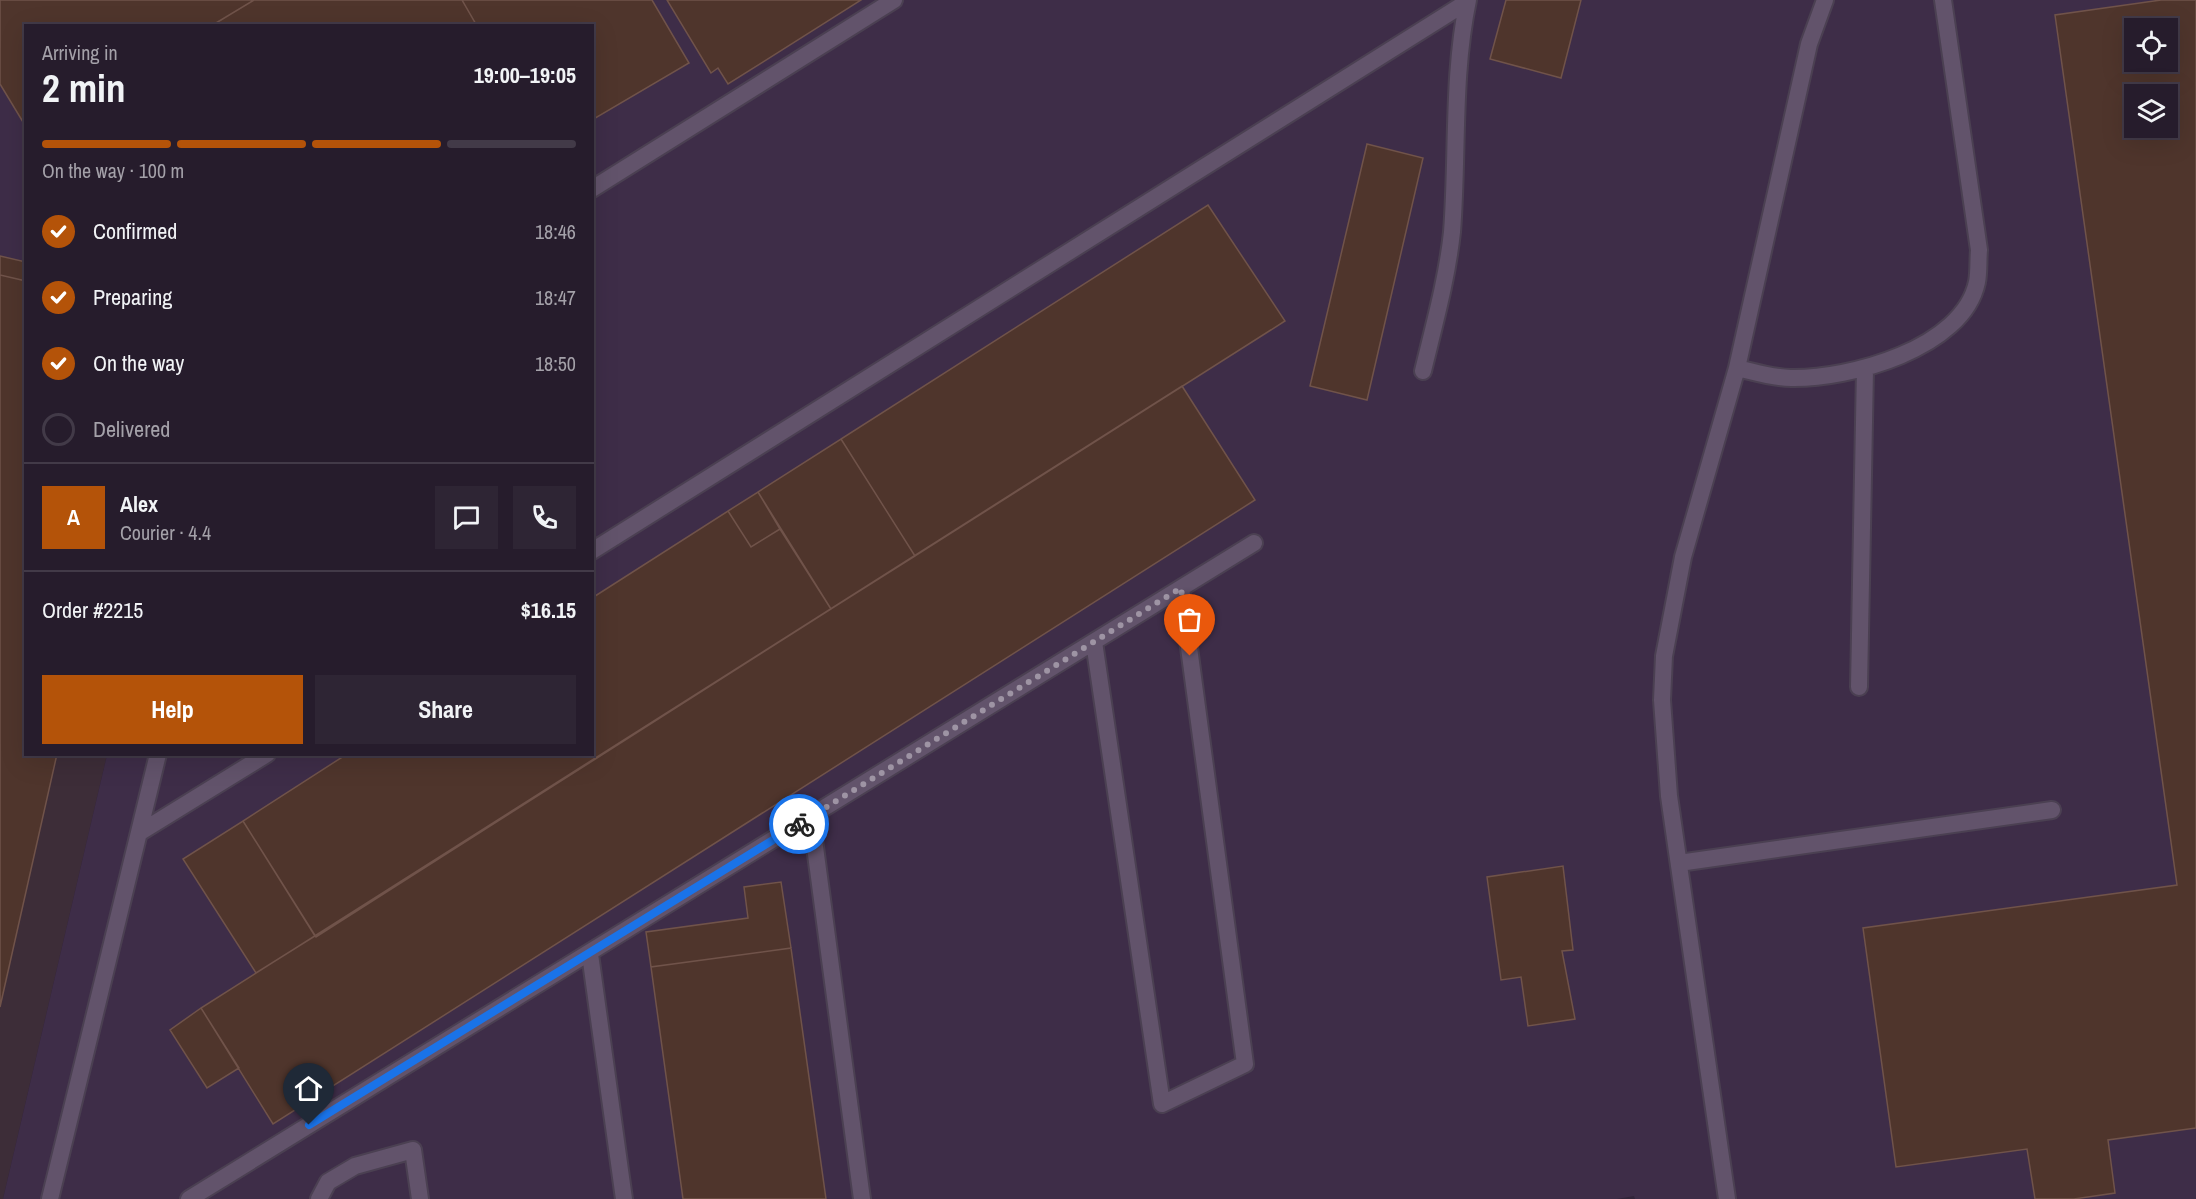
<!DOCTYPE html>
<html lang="en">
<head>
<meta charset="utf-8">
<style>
	body { margin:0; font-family:"Archivo Narrow",sans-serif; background:#2e2534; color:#f1f3f6; height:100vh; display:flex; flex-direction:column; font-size:22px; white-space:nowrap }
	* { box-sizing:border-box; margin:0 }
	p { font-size:20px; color:#a4a1a9 }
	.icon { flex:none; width:33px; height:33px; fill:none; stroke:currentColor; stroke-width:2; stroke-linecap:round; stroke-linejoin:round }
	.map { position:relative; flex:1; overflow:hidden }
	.panel { position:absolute; left:24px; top:24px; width:570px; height:732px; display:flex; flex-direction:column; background:#261c2c; border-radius:0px; box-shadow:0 6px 24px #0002,0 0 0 2px #423a48 }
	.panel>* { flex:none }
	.controls { position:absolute; left:2124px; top:18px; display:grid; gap:12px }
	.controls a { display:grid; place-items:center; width:54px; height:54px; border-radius:0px; background:#261c2c; box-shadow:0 6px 24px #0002,0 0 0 2px #423a48; font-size:30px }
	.pin { position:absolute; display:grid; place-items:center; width:51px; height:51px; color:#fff; margin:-62px -26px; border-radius:50% 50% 50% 0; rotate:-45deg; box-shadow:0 0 6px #0007 }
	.pin .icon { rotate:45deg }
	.courier { position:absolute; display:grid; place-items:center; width:60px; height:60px; margin:-30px; border:4px solid #1a73e8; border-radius:50%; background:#fff; color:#222; box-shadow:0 2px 8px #0007 }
	.summary em { font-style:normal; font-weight:700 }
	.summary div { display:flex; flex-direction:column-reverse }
	.summary { display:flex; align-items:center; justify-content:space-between; height:102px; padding:0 18px }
	h1 { font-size:39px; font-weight:700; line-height:45px }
	.bar { display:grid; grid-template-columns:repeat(4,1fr); gap:9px 6px; align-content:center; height:72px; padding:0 18px }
	.bar i { height:8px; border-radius:4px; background:#423a48 }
	.bar .current { background:#b45309 }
	.bar p { grid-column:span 4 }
	.line { display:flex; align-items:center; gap:15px; padding:0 18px; border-top:2px solid #423a48 }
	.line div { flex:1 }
	.round { display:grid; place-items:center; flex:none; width:63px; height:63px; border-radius:0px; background:#2e2534 }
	ol { padding:0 18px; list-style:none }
	li { display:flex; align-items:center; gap:18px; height:66px }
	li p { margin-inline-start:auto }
	li .icon { padding:6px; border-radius:50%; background:#b45309; color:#fff; stroke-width:4 }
	li:last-child { color:#a4a1a9 }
	li i { width:33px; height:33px; border:3px solid #423a48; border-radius:50% }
	.cta { display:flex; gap:12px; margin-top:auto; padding:12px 18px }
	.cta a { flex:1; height:69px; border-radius:0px; background:#b45309; color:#fff; font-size:24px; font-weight:700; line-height:69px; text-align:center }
	.cta a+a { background:#2e2534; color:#f1f3f6 }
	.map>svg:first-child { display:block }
	.commercial { fill:#3d2d38 }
	.built { fill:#3e2d48; fill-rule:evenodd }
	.building { fill:#4f352c; stroke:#70534a; stroke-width:1.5; fill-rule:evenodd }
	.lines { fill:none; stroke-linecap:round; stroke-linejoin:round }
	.lane-casing { stroke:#4b4052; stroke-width:20 }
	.lane { stroke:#62536b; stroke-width:16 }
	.done { stroke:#9e94a4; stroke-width:6; stroke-dasharray:0 10.8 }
	.route { stroke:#1a73e8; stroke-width:8 }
</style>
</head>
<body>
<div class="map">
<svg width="2196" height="1199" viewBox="0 0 2196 1199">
	<rect width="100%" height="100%" fill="#32253a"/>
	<path class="commercial" d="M0,256L26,754L107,755L3,1199H0Z"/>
	<path class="built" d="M0,0H2196V1199H1635L1634,1196L1617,1199H3L107,755L592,754V26H26L25,262L0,256ZM2134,28H2168V62H2134ZM2134,94H2168V128H2134Z"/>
	<path class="building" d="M0,0H254L211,26H26V127L0,84Z
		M254,0H462L477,26H211Z
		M462,0H652L689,63L592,120V26H477Z
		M667,0H861L728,84L718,68L711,73Z
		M1506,0H1581L1561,78L1490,59Z
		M2161,0H2196V1128L2108,1140L2115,1193L2074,1199H2035L2027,1149L1896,1167L1863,928L2177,885L2055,15ZM2134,28H2168V62H2134ZM2134,94H2168V128H2134Z
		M1367,144L1423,158L1367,400L1310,386Z
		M1208,205L1285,321L915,556L841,439Z
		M0,256L26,262V281L0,275Z
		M0,275L26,281V754H57L0,1007Z
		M1182,386L1255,500L273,1124L201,1008Z
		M841,439L915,556L831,609L758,492Z
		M758,492L780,529L751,547L728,511Z
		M728,511L751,547L780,529L831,609L316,937L243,821L347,754H592V598Z
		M243,821L315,936L256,973L183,859Z
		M1563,866L1573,950L1562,951L1575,1019L1528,1026L1521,977L1501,980L1487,877Z
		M781,882L791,948L651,967L646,932L748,918L744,887Z
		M791,948L826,1199H683L651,967Z
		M201,1008L239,1068L207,1088L170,1030Z"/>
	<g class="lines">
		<g class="lane-casing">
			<path id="lane" d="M592,189L894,0
				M1737,368L1809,44L1825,0
				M1423,371C1434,325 1447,279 1452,232C1458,155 1452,76 1468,0
				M592,551L1467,2
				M1094,642L1162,1104L1245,1064L1181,588
				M1859,687L1865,369
				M811,817L862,1199
				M139,833L267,754
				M1679,863L2052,810
				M590,954L624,1199
				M50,1199L158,754
				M189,1199L1254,543
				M319,1199L328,1182L355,1166L413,1150L420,1199
				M1727,1199L1669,796L1662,700L1664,656L1683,557L1737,368C1755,372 1773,378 1791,378C1849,379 1963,349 1977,282C1979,272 1978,260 1979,250L1943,0"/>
		</g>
		<use href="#lane" class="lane"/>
	</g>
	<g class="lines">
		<path class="done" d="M799,824L1181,588L1190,656"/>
		<path class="route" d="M309,1125L799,824"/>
	</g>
</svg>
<div class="controls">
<a><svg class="icon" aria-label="locate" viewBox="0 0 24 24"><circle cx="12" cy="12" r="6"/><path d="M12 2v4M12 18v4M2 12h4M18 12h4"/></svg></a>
<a><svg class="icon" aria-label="layers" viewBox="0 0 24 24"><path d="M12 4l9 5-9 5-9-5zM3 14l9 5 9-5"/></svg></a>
</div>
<div class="pin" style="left:1190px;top:656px;background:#ea580c"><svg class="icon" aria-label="bag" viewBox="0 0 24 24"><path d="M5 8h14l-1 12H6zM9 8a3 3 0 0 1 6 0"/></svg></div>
<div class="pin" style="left:309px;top:1125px;background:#1f2937"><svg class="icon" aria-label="home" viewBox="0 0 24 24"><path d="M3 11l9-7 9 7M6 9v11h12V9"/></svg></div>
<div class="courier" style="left:799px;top:824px"><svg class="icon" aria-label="bike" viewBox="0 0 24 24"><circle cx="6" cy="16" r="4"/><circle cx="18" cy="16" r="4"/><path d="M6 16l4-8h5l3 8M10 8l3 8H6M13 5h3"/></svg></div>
<section class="panel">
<div class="summary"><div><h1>2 min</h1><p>Arriving in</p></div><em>19:00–19:05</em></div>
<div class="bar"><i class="current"></i><i class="current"></i><i class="current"></i><i></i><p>On the way · 100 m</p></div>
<ol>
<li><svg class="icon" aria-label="check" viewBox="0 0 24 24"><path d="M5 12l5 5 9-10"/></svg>Confirmed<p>18:46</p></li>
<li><svg class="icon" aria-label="check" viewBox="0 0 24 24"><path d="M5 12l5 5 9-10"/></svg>Preparing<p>18:47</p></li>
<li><svg class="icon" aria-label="check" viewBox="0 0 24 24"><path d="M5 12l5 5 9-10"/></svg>On the way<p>18:50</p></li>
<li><i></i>Delivered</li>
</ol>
<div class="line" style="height:108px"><b class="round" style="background:#b45309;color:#fff">A</b><div><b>Alex</b><p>Courier · 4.4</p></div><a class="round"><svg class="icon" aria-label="chat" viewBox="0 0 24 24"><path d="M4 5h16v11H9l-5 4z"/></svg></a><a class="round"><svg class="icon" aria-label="phone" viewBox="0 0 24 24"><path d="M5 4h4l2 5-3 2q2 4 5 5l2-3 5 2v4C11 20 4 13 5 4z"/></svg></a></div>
<div class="line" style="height:78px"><div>Order #2215</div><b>$16.15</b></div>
<div class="cta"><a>Help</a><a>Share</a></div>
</section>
</div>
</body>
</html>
